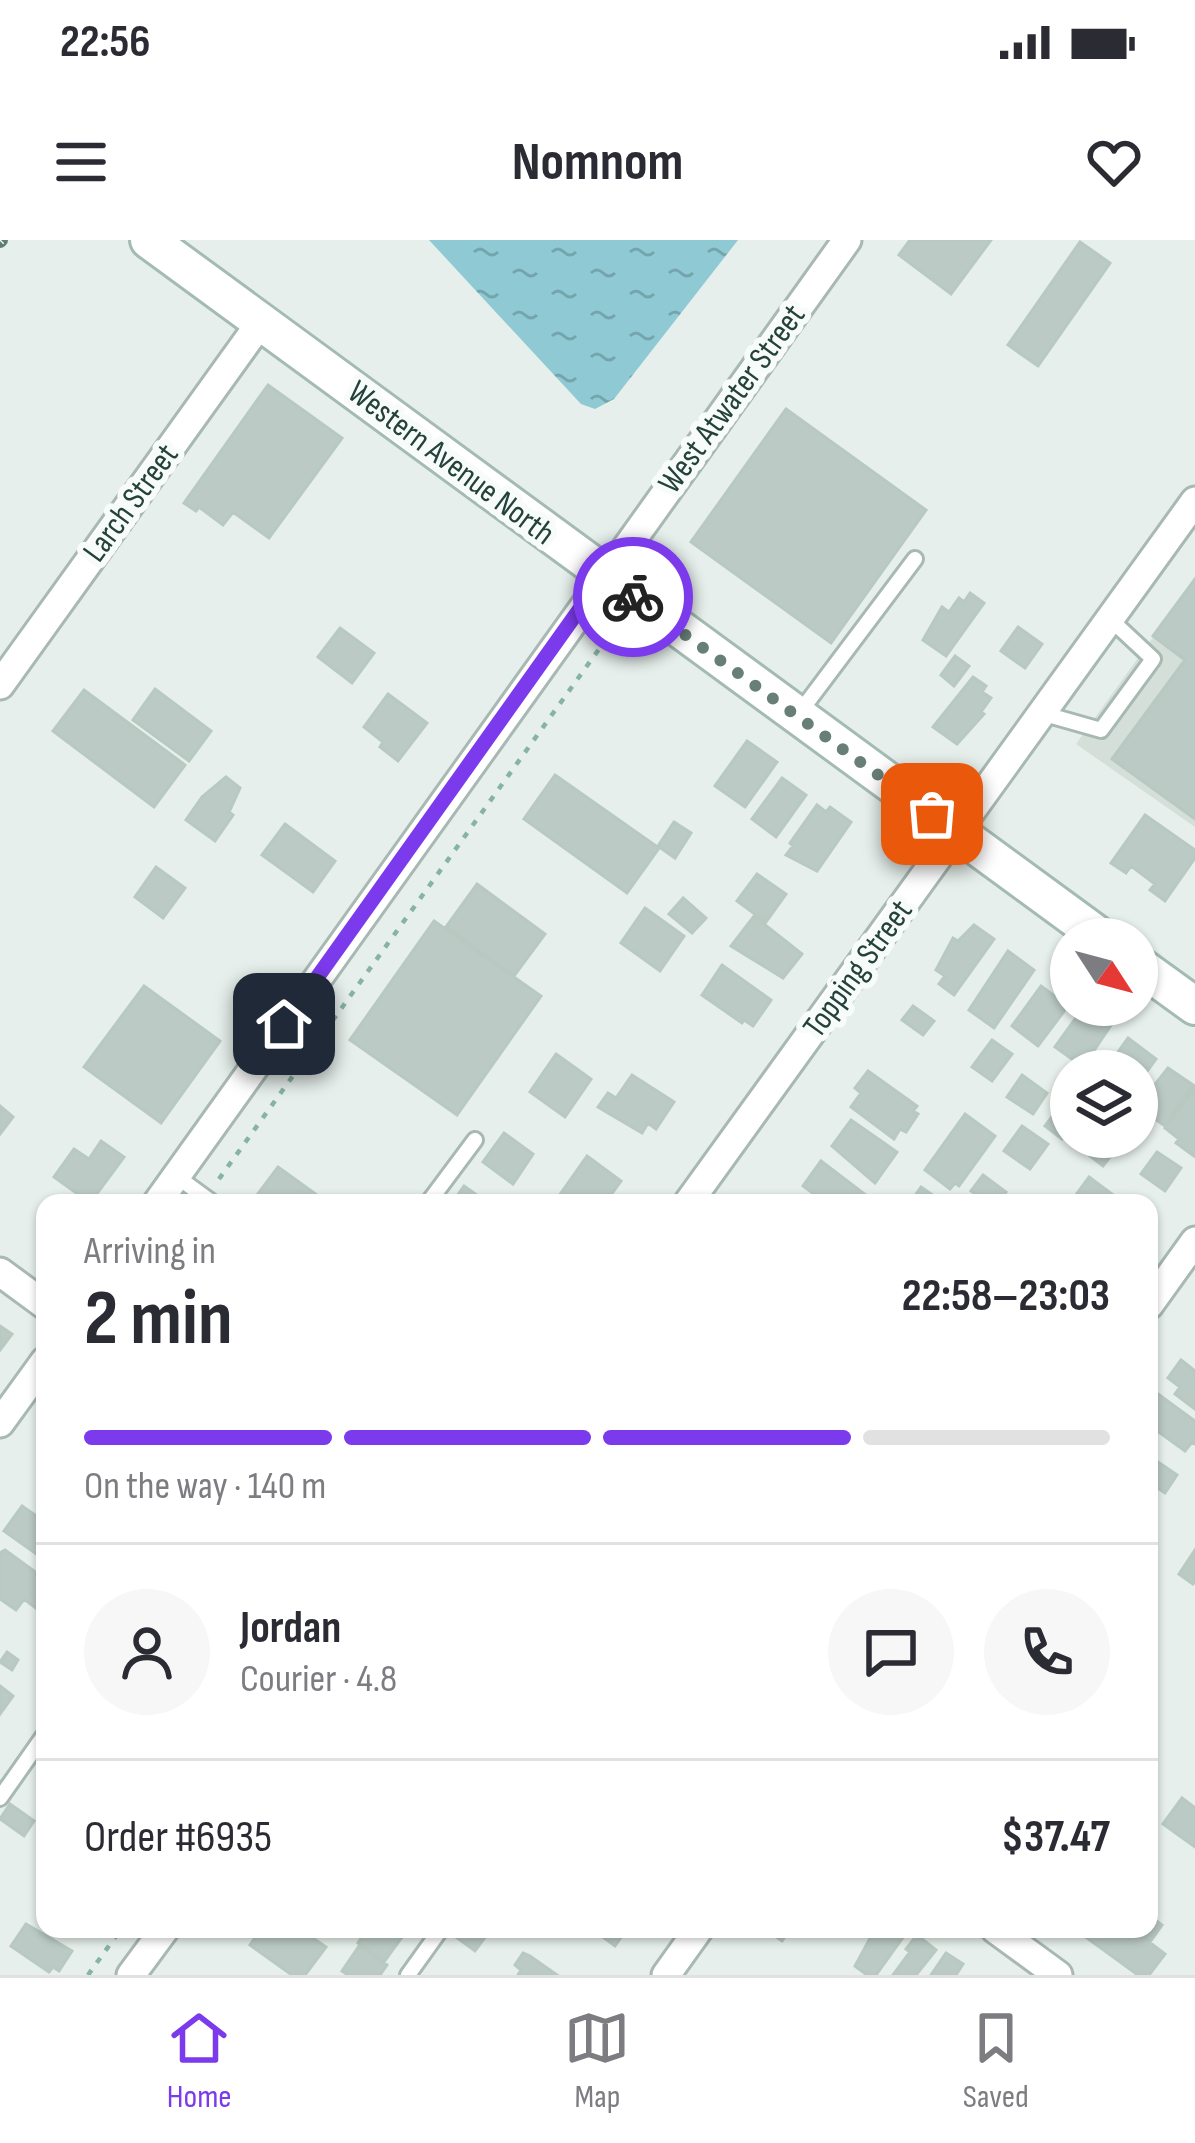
<!DOCTYPE html>
<html lang="en">
<head>
<meta charset="utf-8">
<style>
	body { margin:0; font-family:"Sofia Sans Condensed",sans-serif; background:#f7f7f7; color:#2b2b33; height:100vh; display:flex; flex-direction:column; font-size:45px; white-space:nowrap }
	* { box-sizing:border-box; margin:0 }
	p { font-size:39px; color:#7c7c81 }
	.icon { flex:none; width:66px; height:66px; fill:none; stroke:currentColor; stroke-width:2; stroke-linecap:round; stroke-linejoin:round }
	.map { position:relative; flex:1; overflow:hidden }
	.drawer { position:absolute; left:36px; top:954px; width:1122px; height:744px; display:flex; flex-direction:column; background:#fff; border-radius:24px; box-shadow:0 3px 9px #0004 }
	.drawer>* { flex:none }
	.needle { width:78px; rotate:126deg }
	.fabs { position:absolute; left:1050px; top:678px; display:grid; gap:24px }
	.fabs a { display:grid; place-items:center; width:108px; height:108px; border-radius:50%; background:#fff; box-shadow:0 3px 9px #0004; font-size:60px }
	.pin { position:absolute; display:grid; place-items:center; width:102px; height:102px; color:#fff; margin:-51px; border-radius:24px; box-shadow:0 6px 18px #0006 }
	.courier { position:absolute; display:grid; place-items:center; width:120px; height:120px; margin:-60px; border:9px solid #7c3aed; border-radius:50%; background:#fff; color:#222; box-shadow:0 3px 15px #0007 }
	.summary em { font-style:normal; font-weight:700 }
	.summary div { display:flex; flex-direction:column-reverse }
	.summary { display:flex; align-items:center; justify-content:space-between; height:204px; padding:0 48px }
	h1 { font-size:78px; font-weight:700; line-height:90px }
	.bar { display:grid; grid-template-columns:repeat(4,1fr); gap:18px 12px; align-content:center; height:144px; padding:0 48px }
	.bar i { height:15px; border-radius:9px; background:#e1e1e2 }
	.bar .active { background:#7c3aed }
	.bar p { grid-column:span 4 }
	.line { display:flex; align-items:center; gap:30px; padding:0 48px; border-top:3px solid #e1e1e2 }
	.line div { flex:1 }
	.round { display:grid; place-items:center; flex:none; width:126px; height:126px; border-radius:63px; background:#f7f7f7 }
	.status { display:flex; justify-content:space-between; align-items:center; height:84px; padding:0 60px; background:#fff; direction:ltr }
	.status svg { height:33px; fill:currentColor }
	header { display:flex; justify-content:space-between; align-items:center; height:156px; padding:0 48px; background:#fff; font-size:54px; font-weight:700 }
	.dock { display:flex; justify-content:space-around; align-items:center; height:168px; border-top:3px solid #e1e1e2; background:#fff; font-size:33px; color:#7c7c81 }
	.dock a { display:grid; justify-items:center; gap:6px }
	.dock .active { color:#7c3aed }
	.map>svg:first-child { display:block }
	.built { fill:#d4dfda }
	.water { fill:url(#water-ripples) }
	.building { fill:#bbcac4; stroke:#b8c9c2; stroke-width:3 }
	.lines { fill:none; stroke-linecap:round; stroke-linejoin:round }
	.lane-casing { stroke:#a8b8b2; stroke-width:20 }
	.street-casing { stroke:#a8b8b2; stroke-width:33 }
	.secondary-casing { stroke:#a4bbb3; stroke-width:42 }
	.path { stroke:#86b3a5; stroke-width:4.5; stroke-dasharray:6 9; stroke-linecap:butt }
	.lane { stroke:#fff; stroke-width:14 }
	.street { stroke:#fff; stroke-width:27 }
	.secondary { stroke:#fff; stroke-width:36 }
	.rail-casing { stroke:#5f7d75; stroke-width:14 }
	.rail { stroke:#f7fbf9; stroke-width:9; stroke-dasharray:27; stroke-linecap:butt }
	.done { stroke:#687f78; stroke-width:12; stroke-dasharray:0 21.6 }
	.route { stroke:#7c3aed; stroke-width:15 }
	.labels { text-anchor:middle; dominant-baseline:central; stroke-width:12; stroke-linejoin:round; paint-order:stroke }
	.street-label { font-size:33px; fill:#24423a; stroke:#f7fbf9 }
</style>
</head>
<body>
<div class="status"><b>22:56</b><svg viewBox="0 0 49 12"><path d="M0 12V9h3v3zM5 12V6h3v6zM10 12V3h3v9zM15 12V0h3v12zM26 1h20v11H26zM47 4h2v5h-2z"/></svg></div>
<header><svg class="icon" aria-label="menu" viewBox="0 0 24 24"><path d="M4 6h16M4 12h16M4 18h16"/></svg>Nomnom<svg class="icon" aria-label="heart" viewBox="0 0 24 24"><path d="M12 20l-8-8c-3-5 5-10 8-4 3-6 11-1 8 4z"/></svg></header>
<div class="map">
<svg width="1195" height="1735" viewBox="0 0 1195 1735">
	<defs>
		<pattern id="water-ripples" width="26" height="14" patternUnits="userSpaceOnUse" patternTransform="scale(3)"><rect width="26" height="14" fill="#8ec9d4"/><path d="M2 4q2-2 4 0t4 0M15 11q2-2 4 0t4 0" fill="none" stroke="#74a5ad"/></pattern>
	</defs>
	<rect width="100%" height="100%" fill="#e6efeb"/>
	<path class="built" d="M1195,339V587L1076,504Z"/>
	<path class="water" d="M429,0H738L614,159L595,169L581,164Z"/>
	<path class="building" d="M910,0H991L951,54L899,15Z
		M1080,2L1110,23L1038,126L1008,105Z
		M268,145L342,198L269,298L233,272L223,285L199,267L196,271L184,263Z
		M786,169L926,270L831,403L691,302Z
		M1195,339V579L1112,519L1185,420L1153,396Z
		M970,353L984,363L946,416L923,400L942,367L949,372L959,358L964,362Z
		M1018,387L1042,404L1025,428L1001,411Z
		M340,388L374,413L352,443L318,417Z
		M955,416L969,426L954,446L941,435Z
		M973,437L986,446L982,452L991,458L981,472L984,474L957,504L933,487Z
		M155,449L211,491L189,521L133,480Z
		M84,450L185,525L154,567L53,491Z
		M388,454L427,483L398,521L380,507L383,502L364,487Z
		M747,501L777,522L745,567L715,546Z
		M555,535L659,608L627,653L524,579Z
		M226,537L240,548L229,572L233,575L215,601L186,580L202,557Z
		M782,538L806,555L776,597L752,579Z
		M817,565L826,572L830,567L851,582L817,631L786,615L793,606L790,603Z
		M1145,575L1195,610V618L1165,661L1150,650L1155,644L1131,626L1126,633L1111,623Z
		M674,582L691,593L675,618L658,606Z
		M285,584L335,621L313,652L262,615Z
		M156,627L185,648L163,678L135,657Z
		M757,634L786,654L766,682L737,661Z
		M477,644L545,694L514,736L446,687Z
		M683,658L706,678L692,693L669,674Z
		M645,668L684,696L660,731L621,703Z
		M754,676L802,714L783,738L731,706Z
		M434,681L541,756L457,875L350,800Z
		M974,685L994,699L954,755L939,744L945,736L936,730L953,698L958,701Z
		M1008,711L1034,730L994,788L969,770Z
		M722,725L771,760L753,786L744,780L742,783L702,755Z
		M144,746L220,801L161,883L84,827Z
		M1041,746L1068,766L1038,806L1012,786Z
		M913,766L934,781L923,795L902,780Z
		M1088,768L1111,785L1083,827L1055,807L1080,772L1083,774Z
		M1128,798L1156,819L1137,845V831L1105,830Z
		M992,800L1012,814L992,841L972,827Z
		M556,814L591,839L565,877L530,852Z
		M1168,828L1193,845L1165,886L1143,871L1147,866L1141,862Z
		M868,831L917,866L913,871L918,874L906,892L900,889L894,899L851,867L861,853L855,848Z
		M632,835L674,862L656,889L648,883L642,893L598,867L608,853L616,858Z
		M1022,835L1047,853L1033,874L1007,857Z
		M1195,847V914L1194,916L1176,903L1179,899L1165,888Z
		M1063,862L1071,868V887L1062,899L1045,886Z
		M0,866L13,877L0,894Z
		M965,874L995,896L959,946L955,943L950,949L925,930Z
		M851,880L897,912L875,943L832,906Z
		M1022,886L1048,904L1030,929L1004,911Z
		M504,893L533,914L513,944L483,922Z
		M101,901L124,917L90,963L54,937L74,909L89,919Z
		M1097,907L1110,917L1103,926L1090,916Z
		M1157,912L1181,928L1165,951L1141,934Z
		M587,916L621,941L605,963H554Z
		M821,921L867,956L861,963H826L803,946Z
		M278,927L328,963H251Z
		M983,935L1006,952L998,963H987L971,951Z
		M1089,937L1124,963H1070Z
		M464,946L488,963H452Z
		M921,947L944,963H910Z
		M0,1086L12,1094L0,1110Z
		M1181,1120L1195,1131V1169L1175,1154L1180,1147L1168,1138Z
		M1158,1154L1195,1181V1204L1192,1202L1185,1211L1149,1185V1167Z
		M1149,1216L1177,1235L1165,1253L1156,1247L1152,1252L1149,1250Z
		M22,1266L45,1282V1320L4,1291Z
		M5,1310L45,1339V1355L36,1368L24,1359L16,1370L0,1359V1313Z
		M1195,1310V1342L1193,1344L1179,1334Z
		M7,1412L18,1420L12,1430L0,1422Z
		M0,1446L13,1456L0,1474Z
		M1182,1558L1195,1568V1607L1163,1584Z
		M10,1564L34,1581L24,1596L0,1579Z
		M1149,1675L1162,1685L1150,1702L1134,1691L1149,1689Z
		M26,1684L72,1711L59,1731L53,1727L49,1732L11,1706Z
		M261,1689H300L326,1707L305,1735H292L250,1705Z
		M368,1689H391L402,1697L384,1722L358,1703Z
		M451,1689H491L475,1711L449,1692Z
		M592,1689H627L615,1706Z
		M765,1689H790L782,1701Z
		M875,1689H909L876,1735H867L855,1726Z
		M1094,1689H1132L1165,1714L1149,1735H1138L1087,1698Z
		M917,1695L936,1710L916,1735H893L910,1712L906,1709Z
		M359,1706L387,1725L380,1735H348L342,1731Z
		M523,1713L530,1716L557,1735H518L521,1730L515,1725Z
		M946,1713L963,1724L956,1735H931Z"/>
	<g class="lines">
		<g class="lane-casing">
			<path id="lane" d="M800,472L915,319
				M1041,473L1101,490L1153,419L1109,378
				M176,936L213,963
				M428,963L475,900
				M0,1558L45,1494
				M408,1735L441,1689"/>
		</g>
		<g class="street-casing">
			<path id="street" d="M0,445L261,82
				M157,963L847,0
				M688,963L1195,261
				M0,1032L45,1065
				M1149,1065L1195,1001
				M0,1183L45,1121
				M995,1689L1058,1735
				M131,1735L165,1689
				M666,1735L699,1689"/>
		</g>
		<g class="secondary-casing">
			<path id="secondary" d="M149,0L1103,699
				M1137,724L1195,766"/>
		</g>
		<path class="path" d="M219,939L612,391
			M88,1735L121,1689"/>
		<use href="#lane" class="lane"/>
		<use href="#street" class="street"/>
		<use href="#secondary" class="secondary"/>
		<g class="rail-casing">
			<path id="rail" d="M0,1L1,0"/>
		</g>
		<use href="#rail" class="rail"/>
	</g>
	<g class="lines">
		<path class="done" d="M633,357L932,574"/>
		<path class="route" d="M284,784L604,335L633,357"/>
	</g>
	<g class="labels">
		<g class="street-label">
			<text transform="translate(732 159) rotate(-54)">West Atwater Street</text>
			<text transform="translate(451 223) rotate(37)">Western Avenue North</text>
			<text transform="translate(131 263) rotate(-54)">Larch Street</text>
			<text transform="translate(858 729) rotate(-54)">Topping Street</text>
		</g>
	</g>
</svg>
<div class="fabs">
<a><svg class="needle" viewBox="-14 -14 28 28"><path d="M0-13l5 13h-10z" fill="#e53935"/><path d="M0 13l5-13h-10z" fill="#7c7c81"/></svg></a>
<a><svg class="icon" aria-label="layers" viewBox="0 0 24 24"><path d="M12 4l9 5-9 5-9-5zM3 14l9 5 9-5"/></svg></a>
</div>
<div class="pin" style="left:932px;top:574px;background:#ea580c"><svg class="icon" aria-label="bag" viewBox="0 0 24 24"><path d="M5 8h14l-1 12H6zM9 8a3 3 0 0 1 6 0"/></svg></div>
<div class="pin" style="left:284px;top:784px;background:#1f2937"><svg class="icon" aria-label="home" viewBox="0 0 24 24"><path d="M3 11l9-7 9 7M6 9v11h12V9"/></svg></div>
<div class="courier" style="left:633px;top:357px"><svg class="icon" aria-label="bike" viewBox="0 0 24 24"><circle cx="6" cy="16" r="4"/><circle cx="18" cy="16" r="4"/><path d="M6 16l4-8h5l3 8M10 8l3 8H6M13 5h3"/></svg></div>
<section class="drawer">
<div class="summary"><div><h1>2 min</h1><p>Arriving in</p></div><em>22:58–23:03</em></div>
<div class="bar"><i class="active"></i><i class="active"></i><i class="active"></i><i></i><p>On the way · 140 m</p></div>
<div class="line" style="height:216px"><a class="round"><svg class="icon" aria-label="person" viewBox="0 0 24 24"><circle cx="12" cy="8" r="4"/><path d="M4 21q1-7 8-7t8 7"/></svg></a><div><b>Jordan</b><p>Courier · 4.8</p></div><a class="round"><svg class="icon" aria-label="chat" viewBox="0 0 24 24"><path d="M4 5h16v11H9l-5 4z"/></svg></a><a class="round"><svg class="icon" aria-label="phone" viewBox="0 0 24 24"><path d="M5 4h4l2 5-3 2q2 4 5 5l2-3 5 2v4C11 20 4 13 5 4z"/></svg></a></div>
<div class="line" style="height:156px"><div>Order #6935</div><b>$37.47</b></div>
</section>
</div>
<nav class="dock">
<a class="active"><svg class="icon" aria-label="home" viewBox="0 0 24 24"><path d="M3 11l9-7 9 7M6 9v11h12V9"/></svg>Home</a>
<a><svg class="icon" aria-label="map" viewBox="0 0 24 24"><path d="M3 6l6-2 6 2 6-2v14l-6 2-6-2-6 2zM9 4v14M15 6v14"/></svg>Map</a>
<a><svg class="icon" aria-label="saved" viewBox="0 0 24 24"><path d="M7 4h10v16l-5-4-5 4z"/></svg>Saved</a>
</nav>
</body>
</html>
